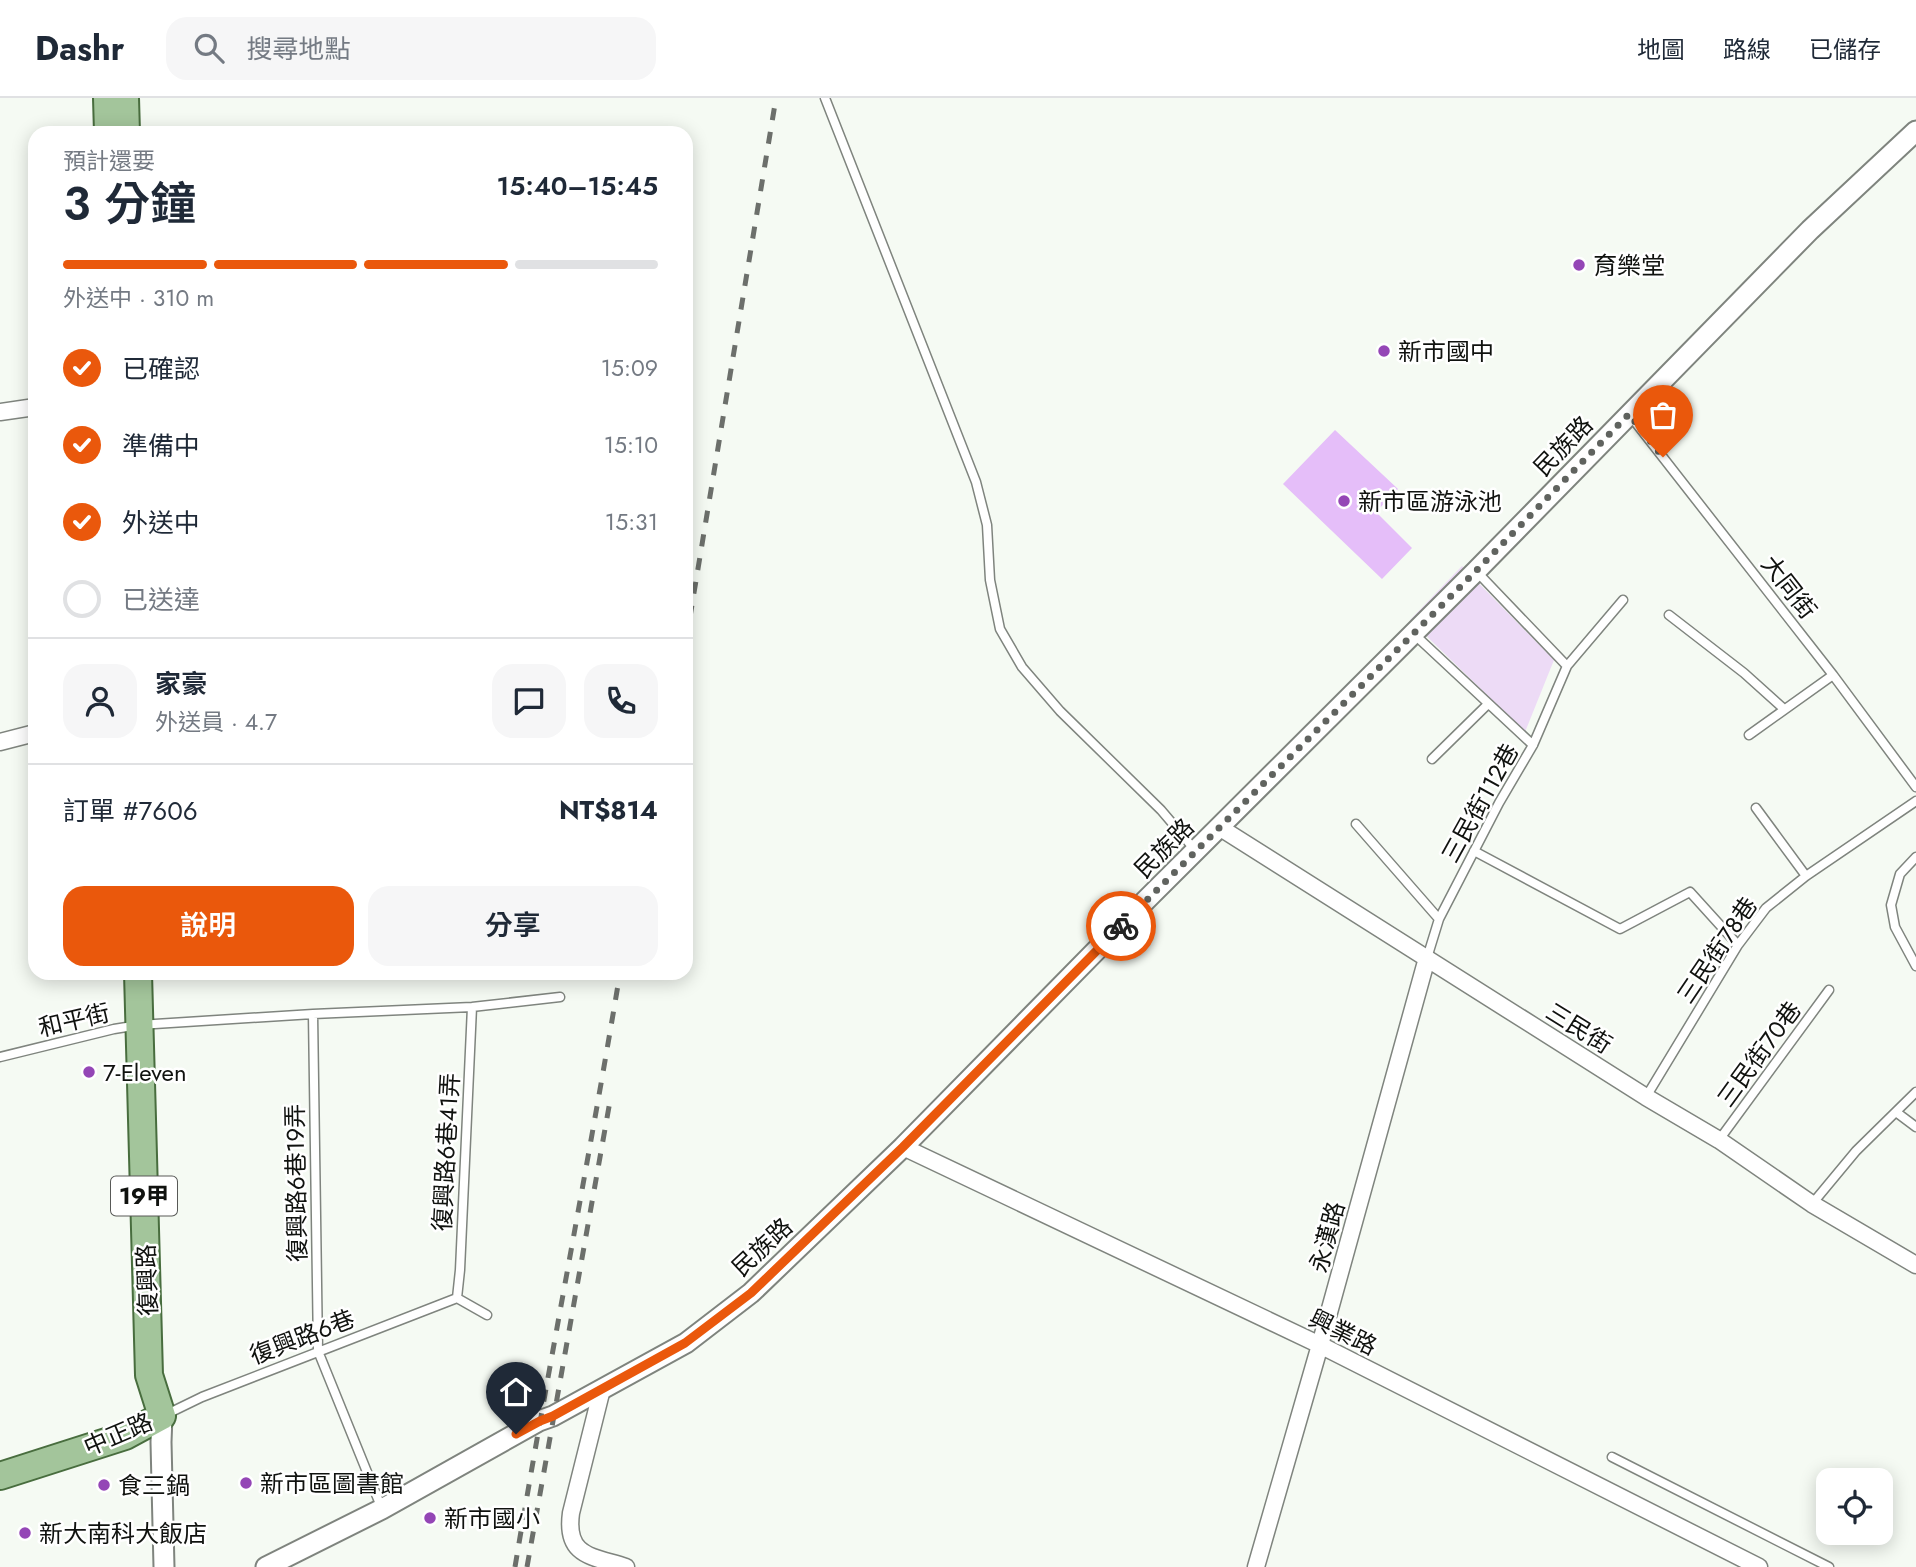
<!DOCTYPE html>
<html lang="zh-TW">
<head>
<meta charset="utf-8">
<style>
	body { margin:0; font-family:Jost,"Noto Sans TC",sans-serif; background:#f6f6f7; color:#1f2937; height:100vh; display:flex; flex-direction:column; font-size:26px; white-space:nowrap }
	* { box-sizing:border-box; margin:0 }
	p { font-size:23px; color:#747a83 }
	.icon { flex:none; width:38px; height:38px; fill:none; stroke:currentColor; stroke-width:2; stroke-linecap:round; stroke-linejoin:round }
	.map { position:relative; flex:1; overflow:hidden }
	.panel { position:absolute; left:28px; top:28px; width:665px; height:854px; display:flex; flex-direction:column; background:#fff; border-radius:21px; box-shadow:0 4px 18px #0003 }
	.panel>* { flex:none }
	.tools { position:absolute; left:1816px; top:1370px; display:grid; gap:14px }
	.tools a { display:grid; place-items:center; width:77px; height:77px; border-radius:14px; background:#fff; box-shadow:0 4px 18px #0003; font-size:35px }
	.pin { position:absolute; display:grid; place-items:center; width:60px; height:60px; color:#fff; margin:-72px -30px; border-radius:50% 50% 50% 0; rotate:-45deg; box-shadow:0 0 7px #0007 }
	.pin .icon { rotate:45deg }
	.courier { position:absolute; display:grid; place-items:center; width:70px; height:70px; margin:-35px; border:5px solid #ea580c; border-radius:50%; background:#fff; color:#222; box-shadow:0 2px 9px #0007 }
	.headline em { font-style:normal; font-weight:600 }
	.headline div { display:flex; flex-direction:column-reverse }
	.headline { display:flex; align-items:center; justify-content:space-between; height:119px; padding:0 35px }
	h1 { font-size:46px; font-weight:600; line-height:52px }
	.bar { display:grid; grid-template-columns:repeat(4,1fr); gap:10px 7px; align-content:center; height:84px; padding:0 35px }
	.bar i { height:9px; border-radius:5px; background:#e0e1e3 }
	.bar .selected { background:#ea580c }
	.bar p { grid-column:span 4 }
	.line { display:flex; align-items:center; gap:18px; padding:0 35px; border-top:2px solid #e0e1e3 }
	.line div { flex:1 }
	.round { display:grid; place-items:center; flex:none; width:74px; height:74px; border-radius:21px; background:#f6f6f7 }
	ol { padding:0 35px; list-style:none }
	li { display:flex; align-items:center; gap:21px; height:77px }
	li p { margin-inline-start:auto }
	li .icon { padding:7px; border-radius:50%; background:#ea580c; color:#fff; stroke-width:4 }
	li:last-child { color:#747a83 }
	li i { width:38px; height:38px; border:4px solid #e0e1e3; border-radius:50% }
	.action { display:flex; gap:14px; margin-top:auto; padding:14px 35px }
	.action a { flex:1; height:80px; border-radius:21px; background:#ea580c; color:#fff; font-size:28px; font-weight:600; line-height:80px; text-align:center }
	.action a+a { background:#f6f6f7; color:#1f2937 }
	header { display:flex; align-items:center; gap:42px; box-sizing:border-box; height:98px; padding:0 35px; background:#fff; border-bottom:2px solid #e0e1e3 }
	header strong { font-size:33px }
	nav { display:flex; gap:38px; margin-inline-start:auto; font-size:24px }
	.search { width:490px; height:63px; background:#f6f6f7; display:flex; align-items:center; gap:18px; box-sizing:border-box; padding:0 24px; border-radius:21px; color:#747a83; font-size:26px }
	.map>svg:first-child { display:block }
	.green { fill:#eddbf6 }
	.water { fill:#e5bef9 }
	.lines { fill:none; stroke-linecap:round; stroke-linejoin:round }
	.service-casing { stroke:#7f847e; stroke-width:11 }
	.minor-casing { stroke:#7f847e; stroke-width:19 }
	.tertiary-casing { stroke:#7f847e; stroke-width:23 }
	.primary-casing { stroke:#486d3e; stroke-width:30 }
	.service { stroke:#fff; stroke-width:8 }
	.minor { stroke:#fff; stroke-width:16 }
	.tertiary { stroke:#fff; stroke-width:19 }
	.primary { stroke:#a3c59b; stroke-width:26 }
	.rail { stroke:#6c6f6b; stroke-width:5; stroke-dasharray:12 12; stroke-linecap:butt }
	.done { stroke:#60635f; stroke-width:7; stroke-dasharray:0 12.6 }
	.route { stroke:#ea580c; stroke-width:9 }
	.poi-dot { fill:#9446b6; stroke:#fff; stroke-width:2.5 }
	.labels { text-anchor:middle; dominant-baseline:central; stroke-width:5; stroke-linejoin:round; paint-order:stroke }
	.shield { fill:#fff; stroke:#585957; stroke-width:2 }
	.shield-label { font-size:23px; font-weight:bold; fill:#10120f }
	.poi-label { font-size:24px; fill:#10120f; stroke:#fff; text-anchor:start }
	.street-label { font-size:24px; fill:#10120f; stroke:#fff }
</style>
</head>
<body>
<header>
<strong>Dashr</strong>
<div class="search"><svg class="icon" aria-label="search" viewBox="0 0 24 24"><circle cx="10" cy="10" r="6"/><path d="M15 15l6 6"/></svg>搜尋地點</div>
<nav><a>地圖</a><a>路線</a><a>已儲存</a></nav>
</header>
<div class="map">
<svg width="1916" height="1469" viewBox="0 0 1916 1469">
	<rect width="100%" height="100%" fill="#f5faf3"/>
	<path class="green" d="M1462,468L1554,562L1525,634L1410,522Z"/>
	<path class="water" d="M1335,332L1398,391L1376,414L1412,450L1382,481L1283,386Z"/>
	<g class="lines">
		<g class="service-casing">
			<path id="service" d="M825,0L976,384L987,427L990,482L1000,531L1022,569L1060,613L1161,712L1195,752
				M1629,316L1833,577L1916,689
				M1477,474L1567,568
				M1669,517L1744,575L1784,611
				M1415,537L1533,647
				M1749,637L1833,577
				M1432,661L1488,606
				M1756,710L1806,778
				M1356,726L1439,821
				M1474,753L1620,831L1690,794L1738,847
				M1916,759L1900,776L1891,807L1895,829L1916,868
				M1427,860L1439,821L1499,705L1533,647L1567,568L1623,502
				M313,916L318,1253L382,1411
				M0,959L114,931L139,927L313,916L472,909L560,899
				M1646,999L1738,847L1766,810L1806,778L1916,703
				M1896,1014L1916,1029
				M1719,1042L1829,892
				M1812,1106L1856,1053L1916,994
				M457,1200L460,1172L472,909
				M457,1200L487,1217
				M165,1317L202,1299L457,1200
				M1612,1359L1829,1469"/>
		</g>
		<g class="minor-casing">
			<path id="minor" d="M0,314L35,309
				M0,644L35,635
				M1219,729L1646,999L1719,1042L1812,1106L1916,1167
				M903,1049L1320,1247L1759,1469
				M602,1291L571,1415C565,1459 592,1458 626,1469
				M1256,1469L1320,1247L1427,860"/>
		</g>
		<g class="tertiary-casing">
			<path id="tertiary" d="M162,1318L161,1344L164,1469
				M266,1469L382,1411L539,1323L553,1318L686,1245L751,1195L903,1049L1132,816L1476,473L1810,132L1916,33"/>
		</g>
		<g class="primary-casing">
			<path id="primary" d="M107,0L108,35
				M125,0L126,35
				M138,875L149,1277L162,1318
				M0,1378L125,1338L162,1318"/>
		</g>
		<use href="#service" class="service"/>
		<use href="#minor" class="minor"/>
		<use href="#tertiary" class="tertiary"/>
		<use href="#primary" class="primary"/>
		<path class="rail" d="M686,543L776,0
			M515,1469C548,1271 587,1073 620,875
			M527,1469L610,1003"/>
	</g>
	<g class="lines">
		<path class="done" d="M1121,828L1476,473L1629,316L1663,359"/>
		<path class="route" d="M516,1336L540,1323L553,1318L685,1245L751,1195L903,1049L1121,828"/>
	</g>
	<g class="poi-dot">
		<circle cx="1579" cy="167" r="7"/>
		<circle cx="1384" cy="253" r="7"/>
		<circle cx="1344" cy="403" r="7"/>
		<circle cx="89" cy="974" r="7"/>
		<circle cx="246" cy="1385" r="7"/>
		<circle cx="104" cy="1387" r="7"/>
		<circle cx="430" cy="1420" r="7"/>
		<circle cx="25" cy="1435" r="7"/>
	</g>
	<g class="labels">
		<rect class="shield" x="111" y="1078.5" width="66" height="39" rx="5"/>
		<g class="shield-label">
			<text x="144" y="1098">19甲</text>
		</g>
		<g class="poi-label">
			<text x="1593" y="167">育樂堂</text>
			<text x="1398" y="253">新市國中</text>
			<text x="1358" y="403">新市區游泳池</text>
			<text x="103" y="974">7-Eleven</text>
			<text x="260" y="1385">新市區圖書館</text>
			<text x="118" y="1387">食三鍋</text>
			<text x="444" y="1420">新市國小</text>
			<text x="39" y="1435">新大南科大飯店</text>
		</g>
		<g class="street-label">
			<text transform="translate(1563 348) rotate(-46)">民族路</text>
			<text transform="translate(1789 489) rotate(52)">大同街</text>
			<text transform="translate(1480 705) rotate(-61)">三民街112巷</text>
			<text transform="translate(1164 750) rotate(-45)">民族路</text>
			<text transform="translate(1717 852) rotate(-56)">三民街78巷</text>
			<text transform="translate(74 922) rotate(-13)">和平街</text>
			<text transform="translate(1579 930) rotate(32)">三民街</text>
			<text transform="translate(1759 956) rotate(-54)">三民街70巷</text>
			<text transform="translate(446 1054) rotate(-87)">復興路6巷41弄</text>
			<text transform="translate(296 1085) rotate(-91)">復興路6巷19弄</text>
			<text transform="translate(1327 1139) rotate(-75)">永漢路</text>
			<text transform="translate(762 1149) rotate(-43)">民族路</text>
			<text transform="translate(147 1182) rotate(-92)">復興路</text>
			<text transform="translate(1343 1234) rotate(26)">興業路</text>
			<text transform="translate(302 1239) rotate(-21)">復興路6巷</text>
			<text transform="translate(118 1336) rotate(-23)">中正路</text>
		</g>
	</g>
</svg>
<div class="tools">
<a><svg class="icon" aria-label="locate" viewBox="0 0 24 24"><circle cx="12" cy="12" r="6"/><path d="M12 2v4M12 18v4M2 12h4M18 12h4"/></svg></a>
</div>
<div class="pin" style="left:1663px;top:359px;background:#ea580c"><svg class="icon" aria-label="bag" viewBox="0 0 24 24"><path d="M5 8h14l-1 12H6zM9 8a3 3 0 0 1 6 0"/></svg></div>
<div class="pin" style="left:516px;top:1336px;background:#1f2937"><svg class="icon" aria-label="home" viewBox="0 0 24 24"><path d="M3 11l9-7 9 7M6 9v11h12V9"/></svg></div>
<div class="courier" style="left:1121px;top:828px"><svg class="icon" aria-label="bike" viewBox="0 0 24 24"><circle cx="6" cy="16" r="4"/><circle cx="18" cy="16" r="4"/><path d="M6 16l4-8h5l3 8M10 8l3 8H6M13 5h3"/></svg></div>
<section class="panel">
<div class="headline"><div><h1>3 分鐘</h1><p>預計還要</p></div><em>15:40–15:45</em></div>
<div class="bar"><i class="selected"></i><i class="selected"></i><i class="selected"></i><i></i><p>外送中 · 310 m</p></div>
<ol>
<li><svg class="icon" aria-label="check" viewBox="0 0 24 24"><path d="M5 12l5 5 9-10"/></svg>已確認<p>15:09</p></li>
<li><svg class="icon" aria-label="check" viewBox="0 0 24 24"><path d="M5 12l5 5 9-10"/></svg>準備中<p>15:10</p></li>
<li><svg class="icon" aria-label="check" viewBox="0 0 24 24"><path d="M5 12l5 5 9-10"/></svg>外送中<p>15:31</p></li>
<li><i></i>已送達</li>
</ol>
<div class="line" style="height:126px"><a class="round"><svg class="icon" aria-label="person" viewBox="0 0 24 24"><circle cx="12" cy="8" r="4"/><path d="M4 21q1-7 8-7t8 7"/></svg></a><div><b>家豪</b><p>外送員 · 4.7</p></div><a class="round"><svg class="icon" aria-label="chat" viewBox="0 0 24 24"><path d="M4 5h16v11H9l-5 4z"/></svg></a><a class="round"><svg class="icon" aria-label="phone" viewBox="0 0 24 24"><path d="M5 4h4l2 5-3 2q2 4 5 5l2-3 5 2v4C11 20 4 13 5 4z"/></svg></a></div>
<div class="line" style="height:91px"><div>訂單 #7606</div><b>NT$814</b></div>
<div class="action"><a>說明</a><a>分享</a></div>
</section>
</div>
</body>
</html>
